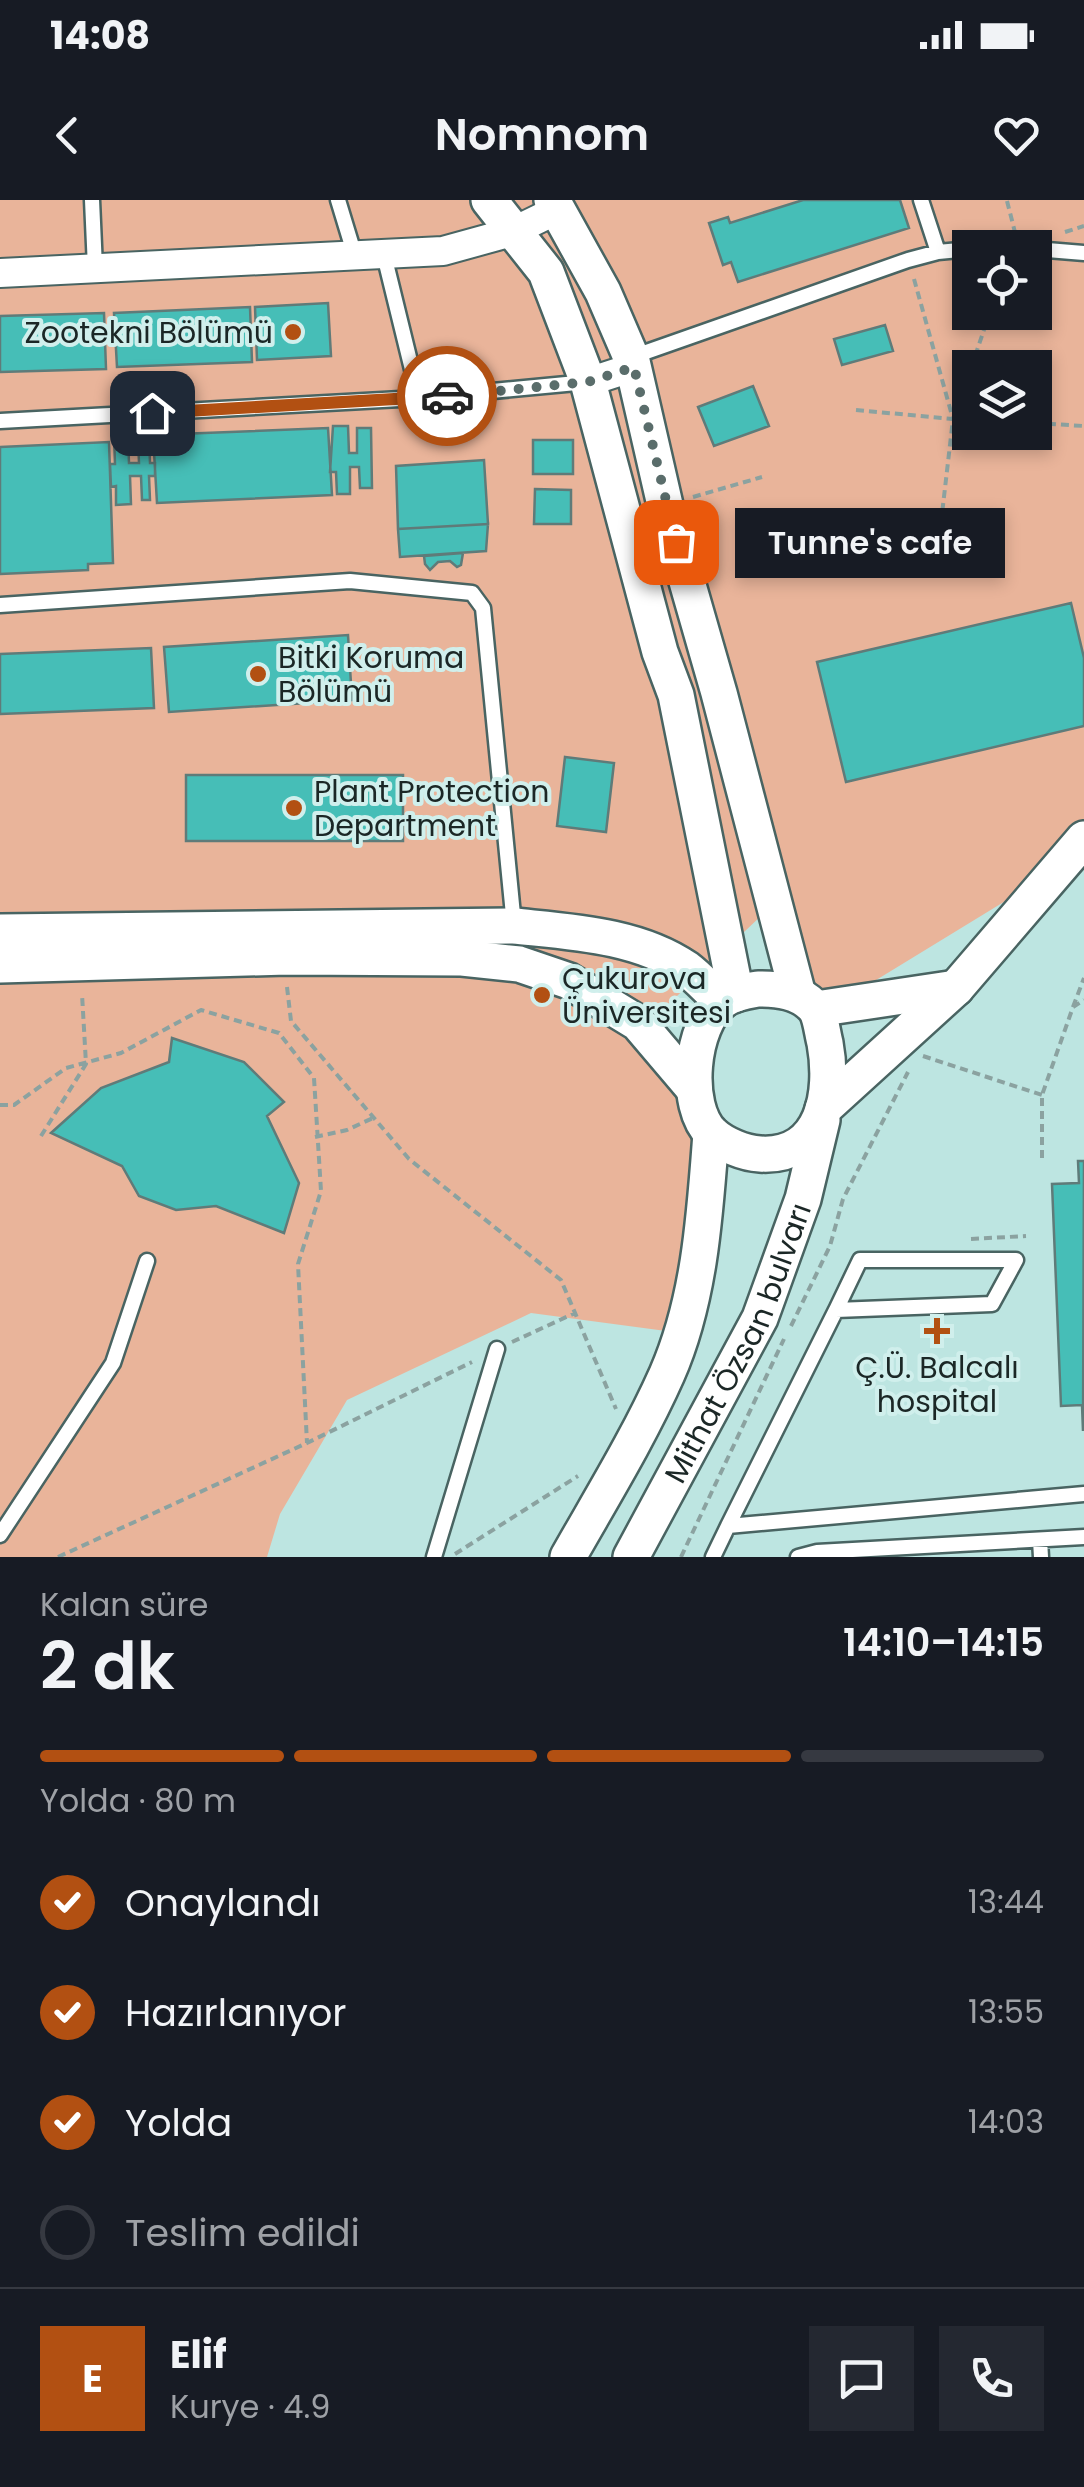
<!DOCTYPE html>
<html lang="tr">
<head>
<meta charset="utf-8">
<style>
	body { margin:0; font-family:Poppins,sans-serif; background:#242831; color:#f1f3f6; height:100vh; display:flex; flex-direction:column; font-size:38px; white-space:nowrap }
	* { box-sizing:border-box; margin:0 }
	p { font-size:32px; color:#9ea1a6 }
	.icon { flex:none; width:55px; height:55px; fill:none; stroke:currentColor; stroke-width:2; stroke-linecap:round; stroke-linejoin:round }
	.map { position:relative; height:1357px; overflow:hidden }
	.panel { display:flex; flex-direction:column; background:#171b24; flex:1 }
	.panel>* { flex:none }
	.tools { position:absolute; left:952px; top:30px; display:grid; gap:20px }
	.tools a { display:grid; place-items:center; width:100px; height:100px; border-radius:0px; background:#171b24; box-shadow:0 5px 15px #0003; font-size:50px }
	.pin { position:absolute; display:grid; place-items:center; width:85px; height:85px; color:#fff; margin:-42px; border-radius:20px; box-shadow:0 5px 15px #0006 }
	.courier { position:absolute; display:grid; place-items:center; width:100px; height:100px; margin:-50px; border:8px solid #b25012; border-radius:50%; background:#fff; color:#222; box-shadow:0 2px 12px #0007 }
	.bubble { position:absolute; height:70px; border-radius:0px; background:#171b24; box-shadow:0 5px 15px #0003; font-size:32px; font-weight:600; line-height:70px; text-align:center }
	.overview em { font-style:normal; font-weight:600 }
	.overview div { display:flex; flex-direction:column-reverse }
	.overview { display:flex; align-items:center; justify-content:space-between; height:170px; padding:0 40px }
	h1 { font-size:65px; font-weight:600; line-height:75px }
	.bar { display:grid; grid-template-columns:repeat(4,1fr); gap:15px 10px; align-content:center; height:120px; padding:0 40px }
	.bar i { height:12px; border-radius:8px; background:#363941 }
	.bar .active { background:#b25012 }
	.bar p { grid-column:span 4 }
	.line { display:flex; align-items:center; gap:25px; padding:0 40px; border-top:2px solid #363941 }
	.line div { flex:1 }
	.round { display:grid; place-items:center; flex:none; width:105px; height:105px; border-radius:0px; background:#242831 }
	ol { padding:0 40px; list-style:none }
	li { display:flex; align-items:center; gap:30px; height:110px }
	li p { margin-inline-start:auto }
	li .icon { padding:10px; border-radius:50%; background:#b25012; color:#fff; stroke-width:4 }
	li:last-child { color:#9ea1a6 }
	li i { width:55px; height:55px; border:5px solid #363941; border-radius:50% }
	.status { display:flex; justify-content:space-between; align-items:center; height:70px; padding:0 50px; background:#171b24; direction:ltr }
	.status svg { height:28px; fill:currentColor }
	header { display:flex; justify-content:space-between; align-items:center; height:130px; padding:0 40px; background:#171b24; font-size:45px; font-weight:600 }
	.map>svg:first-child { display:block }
	.built { fill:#bde5e1; fill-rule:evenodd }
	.green { fill:#e9b49a; fill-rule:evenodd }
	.building { fill:#46beb7; stroke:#5f7b79; stroke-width:2.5 }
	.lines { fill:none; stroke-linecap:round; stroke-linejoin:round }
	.service-casing { stroke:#496462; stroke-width:19 }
	.minor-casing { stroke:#496462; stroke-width:32 }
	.tertiary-casing { stroke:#496462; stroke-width:40 }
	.path { stroke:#8ba2a0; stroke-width:4; stroke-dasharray:8 5; stroke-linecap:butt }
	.service { stroke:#fff; stroke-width:14 }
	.minor { stroke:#fff; stroke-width:28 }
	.tertiary { stroke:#fff; stroke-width:35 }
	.done { stroke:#5a6d6b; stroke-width:10; stroke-dasharray:0 18 }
	.route { stroke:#b25012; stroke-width:12 }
	.poi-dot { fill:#b25012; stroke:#d0efec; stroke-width:4 }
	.labels { text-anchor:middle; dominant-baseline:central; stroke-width:8; stroke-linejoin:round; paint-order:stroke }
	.poi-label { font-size:30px; fill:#1b2726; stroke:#d0efec; text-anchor:start }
	.street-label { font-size:30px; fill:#1b2726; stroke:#d0efec }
</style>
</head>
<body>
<div class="status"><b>14:08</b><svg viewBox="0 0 49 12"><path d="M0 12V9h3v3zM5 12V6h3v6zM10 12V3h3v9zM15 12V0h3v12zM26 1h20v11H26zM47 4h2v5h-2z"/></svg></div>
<header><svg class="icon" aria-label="back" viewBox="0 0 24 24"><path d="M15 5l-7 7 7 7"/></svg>Nomnom<svg class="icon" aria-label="heart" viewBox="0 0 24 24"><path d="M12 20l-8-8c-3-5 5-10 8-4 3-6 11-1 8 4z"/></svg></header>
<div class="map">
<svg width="1084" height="1357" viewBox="0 0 1084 1357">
	<rect width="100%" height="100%" fill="#d0efec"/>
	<path class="built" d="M0,0H1084V1357H0ZM970,48H1035V112H970ZM970,168H1035V232H970Z"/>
	<path class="green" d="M0,0H1084V624L1007,700L850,796L816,809L783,695L633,838L686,899L700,990L681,1133L531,1113L347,1200L280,1314L267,1357H0ZM970,48H1035V112H970ZM970,168H1035V232H970Z"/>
	<path class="building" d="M803,0H900L909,28L738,82L731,62L723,65L709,23L728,17L730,23Z
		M328,103L331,156L257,160L255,107Z
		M250,107L252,162L117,167L114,113Z
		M104,113L106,169L0,172V116Z
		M885,125L893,151L842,165L834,139Z
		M753,186L769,226L714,246L698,207Z
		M333,226H348L349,253H357V228H371L372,288H360L359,267H350V294H337L336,272H330Z
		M328,228L332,295L157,303L153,235Z
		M128,235L129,263H139L138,239L149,238L150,263H155V276H149L150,300H142L141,276H130L131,304L116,305V286L111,287L110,264H115L114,236Z
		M533,240H573V274H533Z
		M109,242L113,363L88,364V370L0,374V247Z
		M484,260L488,324L398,329L396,266Z
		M535,289L571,290V324H534Z
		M488,324L486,351L400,357L398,329Z
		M463,353L461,365L457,367L450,361L438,362L430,370L425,364L424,356Z
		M1071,403L1084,458V526L846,582L817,462Z
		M348,435L352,500L169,512L164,447Z
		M348,435L352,500L169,512L164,447Z
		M151,448L154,508L0,514V454Z
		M151,448L154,508L0,514V454Z
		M565,557L614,563L606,632L557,626Z
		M186,575H403V641H186Z
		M172,838L244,862L284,902L267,916L299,983L284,1033L216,1006L176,1010L139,996L122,966L51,933L101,888L169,862Z
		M1078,961H1084L1083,1231L1082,1205L1061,1206L1052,984L1079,983Z"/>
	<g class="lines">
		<g class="service-casing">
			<path id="service" d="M92,0L95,68
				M338,0L355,56
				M921,0L938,52
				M1035,49L1084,53
				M384,55L419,198L587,182
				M632,157L908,60L938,52L970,49
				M0,221L419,198
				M0,405L350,381L472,393L483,408L514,725
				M728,1326L836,1110L992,1104L1016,1060H860L836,1110
				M0,1335L113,1163L147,1061
				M1040,1340L1041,1357
				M434,1357L497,1149
				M713,1357L728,1326L1084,1294
				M798,1357L817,1352L1084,1337"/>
		</g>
		<g class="minor-casing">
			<path id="minor" d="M0,73L443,51L512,32L559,9
				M588,182L634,167"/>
		</g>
		<g class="tertiary-casing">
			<g id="tertiary">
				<path d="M489,0L546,72L588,182L660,452L676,495L736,794"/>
				<path d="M552,0L603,92L631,157L665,305L719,493L798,795"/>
				<path d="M0,732L514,726C571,732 638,735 687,769C699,778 710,791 722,801"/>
				<path d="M0,765L287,757L462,758L519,764L569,781L638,823L694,889"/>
				<path d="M758,789C778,789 799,791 814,807C821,815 822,832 825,843C834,892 824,958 760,954C744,953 724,945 712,934C683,906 691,825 722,801C732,793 746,791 758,789Z"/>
				<path d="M816,809L956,788"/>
				<path d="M823,909L956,788L1084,639"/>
				<path d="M568,1357C602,1297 639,1237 667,1174C700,1099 705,1013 711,933"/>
				<path id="s1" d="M631,1357L760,1118L803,999L822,920"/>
			</g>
		</g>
		<path class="path" d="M1007,1L1018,44
			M1065,32L1084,26
			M914,79L953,219L970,220
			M971,168L990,112
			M856,210L953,219L937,357
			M953,219L970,169
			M1035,223L1084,226
			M693,297L762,277
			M287,787L291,821L409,959L561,1080L616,1209
			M1073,807L1084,778
			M923,856L1042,895
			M0,905H14L66,868L121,853L201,810L279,833L314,878L321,991L298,1064L307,1243
			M41,936L86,864L82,794
			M315,937L347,930L373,918
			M1042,958V895L1073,807L1084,800
			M971,1039L1026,1036
			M791,1126L830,1046L843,999L908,872
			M512,1142L575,1113
			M455,1354L578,1276
			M58,1357L307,1243L472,1162
			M681,1357L784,1139"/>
		<use href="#service" class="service"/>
		<use href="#minor" class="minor"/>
		<use href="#tertiary" class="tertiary"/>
	</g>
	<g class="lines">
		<path class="done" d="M447,196L588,182L634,167L676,342"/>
		<path class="route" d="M152,213L447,196"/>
	</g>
	<g class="poi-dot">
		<circle cx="293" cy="132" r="10"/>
		<circle cx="258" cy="474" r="10"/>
		<circle cx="294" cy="608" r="10"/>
		<circle cx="542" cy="795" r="10"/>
		<path d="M932 1116h10v10h10v10h-10v10h-10v-10h-10v-10h10z"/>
	</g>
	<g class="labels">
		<g class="poi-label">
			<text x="273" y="132" text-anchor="end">Zootekni Bölümü</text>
			<text x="278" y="457">Bitki Koruma<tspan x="278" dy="34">Bölümü</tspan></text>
			<text x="314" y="591">Plant Protection<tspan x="314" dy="34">Department</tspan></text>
			<text x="562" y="778">Çukurova<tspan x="562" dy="34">Üniversitesi</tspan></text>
			<text x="937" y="1167" text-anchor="middle">Ç.Ü. Balcalı<tspan x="937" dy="34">hospital</tspan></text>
		</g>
		<g class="street-label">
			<text stroke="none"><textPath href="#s1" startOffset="240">Mithat Özsan bulvarı</textPath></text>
		</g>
	</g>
</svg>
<div class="tools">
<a><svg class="icon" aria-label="locate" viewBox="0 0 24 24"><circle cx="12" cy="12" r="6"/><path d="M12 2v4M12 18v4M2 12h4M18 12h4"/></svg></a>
<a><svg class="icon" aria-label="layers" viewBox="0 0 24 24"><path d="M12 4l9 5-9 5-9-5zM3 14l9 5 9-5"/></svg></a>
</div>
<div class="pin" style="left:676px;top:342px;background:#ea580c"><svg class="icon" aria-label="bag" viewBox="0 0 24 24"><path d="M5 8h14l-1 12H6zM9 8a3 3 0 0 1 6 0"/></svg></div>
<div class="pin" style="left:152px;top:213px;background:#1f2937"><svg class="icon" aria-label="home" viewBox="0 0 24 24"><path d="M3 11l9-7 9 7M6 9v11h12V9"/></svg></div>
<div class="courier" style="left:447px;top:196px"><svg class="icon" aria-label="car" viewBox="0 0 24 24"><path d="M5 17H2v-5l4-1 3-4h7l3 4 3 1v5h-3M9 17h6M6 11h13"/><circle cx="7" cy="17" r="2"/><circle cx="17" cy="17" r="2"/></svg></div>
<div class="bubble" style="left:735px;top:308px;width:270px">Tunne's cafe</div>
</div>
<section class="panel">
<div class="overview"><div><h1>2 dk</h1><p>Kalan süre</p></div><em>14:10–14:15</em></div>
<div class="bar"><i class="active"></i><i class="active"></i><i class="active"></i><i></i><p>Yolda · 80 m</p></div>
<ol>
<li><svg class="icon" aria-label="check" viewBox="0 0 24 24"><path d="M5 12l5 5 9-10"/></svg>Onaylandı<p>13:44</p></li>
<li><svg class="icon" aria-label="check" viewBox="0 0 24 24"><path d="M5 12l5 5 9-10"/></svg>Hazırlanıyor<p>13:55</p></li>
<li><svg class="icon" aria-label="check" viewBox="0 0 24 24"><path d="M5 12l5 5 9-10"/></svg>Yolda<p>14:03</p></li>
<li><i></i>Teslim edildi</li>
</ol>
<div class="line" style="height:180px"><b class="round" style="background:#b25012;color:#fff">E</b><div><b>Elif</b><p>Kurye · 4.9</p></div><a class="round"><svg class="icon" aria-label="chat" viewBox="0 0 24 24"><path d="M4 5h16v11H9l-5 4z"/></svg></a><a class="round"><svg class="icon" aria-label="phone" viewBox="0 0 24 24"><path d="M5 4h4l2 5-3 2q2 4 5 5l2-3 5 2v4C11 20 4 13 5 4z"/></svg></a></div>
</section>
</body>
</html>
